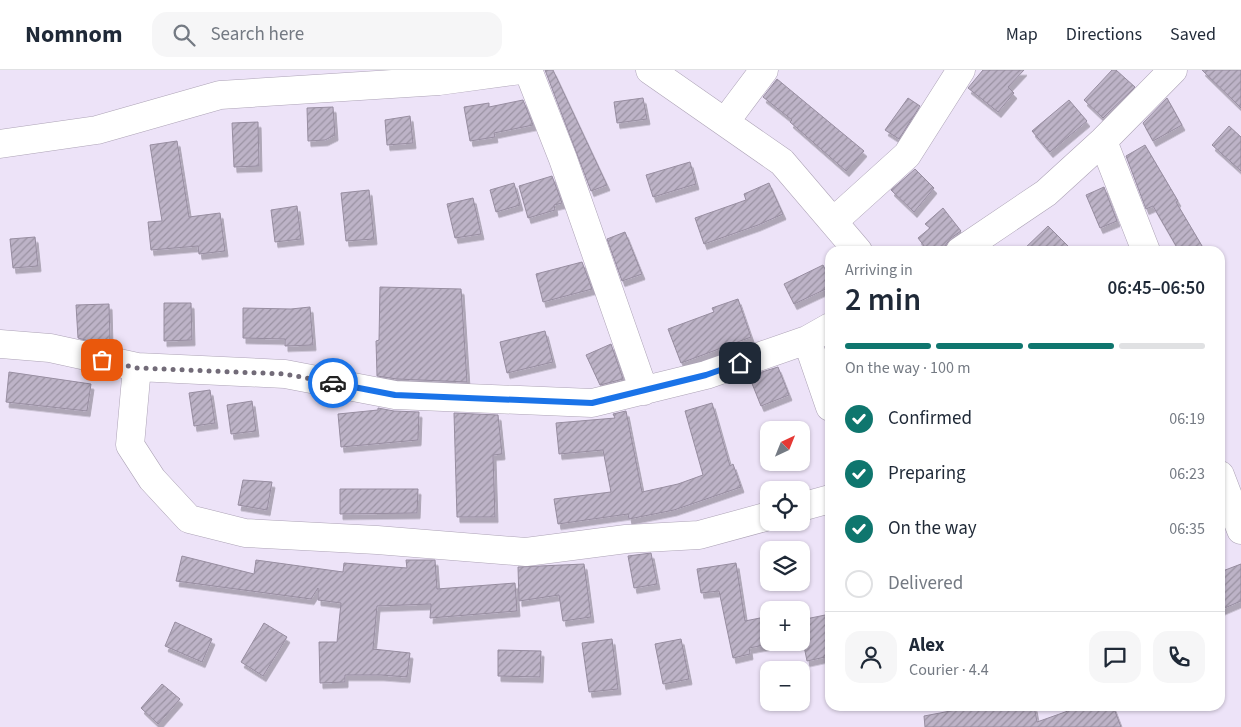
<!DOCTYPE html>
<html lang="en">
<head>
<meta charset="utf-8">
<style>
	body { margin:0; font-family:"Source Sans 3",sans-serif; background:#f6f6f7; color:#1f2937; height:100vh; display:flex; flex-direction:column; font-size:19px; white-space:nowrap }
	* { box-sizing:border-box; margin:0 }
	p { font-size:16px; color:#747a83 }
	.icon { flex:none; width:28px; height:28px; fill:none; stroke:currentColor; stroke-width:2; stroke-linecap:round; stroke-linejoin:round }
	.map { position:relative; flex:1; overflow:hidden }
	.side { position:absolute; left:825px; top:176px; width:400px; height:465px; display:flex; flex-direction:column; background:#fff; border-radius:15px; box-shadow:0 1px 4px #0004 }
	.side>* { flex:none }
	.needle { width:32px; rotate:43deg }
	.buttons { position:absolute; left:760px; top:351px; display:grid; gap:10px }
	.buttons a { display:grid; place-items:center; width:50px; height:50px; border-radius:10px; background:#fff; box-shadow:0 1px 4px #0004; font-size:25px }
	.pin { position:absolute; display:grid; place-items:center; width:42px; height:42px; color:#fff; margin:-21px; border-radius:10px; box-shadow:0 2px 8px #0006 }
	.courier { position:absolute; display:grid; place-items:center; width:50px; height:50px; margin:-25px; border:4px solid #1a73e8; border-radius:50%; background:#fff; color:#222; box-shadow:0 1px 6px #0007 }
	.summary em { font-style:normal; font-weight:600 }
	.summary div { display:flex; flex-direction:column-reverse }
	.summary { display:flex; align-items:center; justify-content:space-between; height:85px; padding:0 20px }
	h1 { font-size:32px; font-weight:600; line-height:38px }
	.bar { display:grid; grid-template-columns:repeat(4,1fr); gap:8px 5px; align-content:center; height:60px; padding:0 20px }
	.bar i { height:6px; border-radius:4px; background:#e0e1e3 }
	.bar .on { background:#0f766e }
	.bar p { grid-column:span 4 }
	.line { display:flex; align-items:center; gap:12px; padding:0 20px; border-top:1px solid #e0e1e3 }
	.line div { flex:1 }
	.round { display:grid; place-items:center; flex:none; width:52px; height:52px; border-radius:15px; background:#f6f6f7 }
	ol { padding:0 20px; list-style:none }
	li { display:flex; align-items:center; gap:15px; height:55px }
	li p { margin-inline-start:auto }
	li .icon { padding:5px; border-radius:50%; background:#0f766e; color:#fff; stroke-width:4 }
	li:last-child { color:#747a83 }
	li i { width:28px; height:28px; border:2px solid #e0e1e3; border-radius:50% }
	header { display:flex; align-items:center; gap:30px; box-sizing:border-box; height:70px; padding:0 25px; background:#fff; border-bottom:1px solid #e0e1e3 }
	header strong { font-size:24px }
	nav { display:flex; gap:28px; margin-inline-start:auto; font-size:18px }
	.search { width:350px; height:45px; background:#f6f6f7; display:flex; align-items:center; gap:12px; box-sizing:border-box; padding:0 18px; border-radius:15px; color:#747a83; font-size:19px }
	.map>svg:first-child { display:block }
	.building { fill:url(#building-hatch); stroke:#978da0; filter:url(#shadow) }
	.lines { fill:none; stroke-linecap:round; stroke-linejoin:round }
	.minor-casing { stroke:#ada3b6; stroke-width:29 }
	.minor { stroke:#fff; stroke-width:28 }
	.done { stroke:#726b78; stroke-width:5; stroke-dasharray:0 9 }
	.route { stroke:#1a73e8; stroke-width:6 }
</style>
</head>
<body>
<header>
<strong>Nomnom</strong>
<div class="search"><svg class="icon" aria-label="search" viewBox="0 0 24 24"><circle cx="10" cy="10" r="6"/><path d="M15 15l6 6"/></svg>Search here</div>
<nav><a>Map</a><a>Directions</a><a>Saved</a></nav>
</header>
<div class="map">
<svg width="1241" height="657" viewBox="0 0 1241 657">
	<defs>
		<pattern id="building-hatch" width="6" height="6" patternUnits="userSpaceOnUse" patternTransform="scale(1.25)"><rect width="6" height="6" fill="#bdb3c7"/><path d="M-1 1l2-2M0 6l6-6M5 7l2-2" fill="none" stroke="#9a92a2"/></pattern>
		<filter id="shadow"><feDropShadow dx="3" dy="5.5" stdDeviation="0" flood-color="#0004"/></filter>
	</defs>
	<rect width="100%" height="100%" fill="#ede3f8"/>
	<path class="building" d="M545,0H553L607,115L591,121Z
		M983,0H1024L1008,17L1014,23L998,42L968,18Z
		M1112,0H1116L1135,17L1103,48L1084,30Z
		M1202,0H1241V38Z
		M777,9L864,81L846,101L790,52L792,50L763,27Z
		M643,28L647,49L617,53L614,32Z
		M908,28L920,36L899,69L885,60Z
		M1167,28L1182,55L1153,71L1143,53Z
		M523,30L533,55L494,63L495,67L470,71L464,37L489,33V37Z
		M1069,30L1087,51L1050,82L1032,61Z
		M333,37L335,65L325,70L308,71L307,38Z
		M410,46L413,73L387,75L385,50Z
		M258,52L259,96L234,97L232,53Z
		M1229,56L1241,67V101L1212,75Z
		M177,71L189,147L220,143L225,181L199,184L198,176L151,180L148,152L162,151L150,75Z
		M1145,75L1178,131L1176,132L1205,181H1179L1153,136L1146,139L1126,86Z
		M690,92L696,114L653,127L646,105Z
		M915,99L934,118L914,142L891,120Z
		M552,106L562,133L554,135L555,140L528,148L519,116Z
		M514,113L520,135L496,142L490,120Z
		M769,113L783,144L758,155L704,174L695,148L746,130L744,124Z
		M1104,117L1117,151L1100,158L1086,125Z
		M369,120L374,169L346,171L341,123Z
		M473,128L481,164L455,168L447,134Z
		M297,136L301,169L275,172L271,140Z
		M943,138L961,161L951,168L941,181H928L918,168L930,158L925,154Z
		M1048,156L1073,181H1022Z
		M625,162L642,204L622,211L607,169Z
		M35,167L38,196L13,198L10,169Z
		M582,192L592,219L543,232L536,204Z
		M823,195L830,209V217L794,234L784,214Z
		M380,217L461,219L467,312L397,309L377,306L376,271L379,270Z
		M738,229L751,267L681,293L668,259L714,242L712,238Z
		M164,233H191L192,270L164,271Z
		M109,234L110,270L89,271L78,268L76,235Z
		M310,237L313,275L285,276V269L243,268V238L291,239Z
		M545,261L553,292L507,303L500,272Z
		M611,274L623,309L600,315L586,285Z
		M778,297L789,325L761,336L749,306Z
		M9,302L91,314L87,341L6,332Z
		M210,320L215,353L194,356L189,323Z
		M252,331L256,361L231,364L227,335Z
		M712,333L730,396L733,394L741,417L674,440L629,449L628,444L558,454L554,429L611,422L603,380L559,384L556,353L615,348L613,344L626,341L642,422L678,414L703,405L685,341Z
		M378,338L394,341L419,342L418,370L341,377L338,344L378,340Z
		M454,343L498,345L502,384L493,385L495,447H457Z
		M243,410L272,412L267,440L238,435Z
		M340,419H418L417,443L340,444Z
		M651,483L657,514L634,518L628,486Z
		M182,486L254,504L256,490L343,502L344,493L407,498L406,490H435L437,519L515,513L517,541L430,548L431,534L377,536L373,579L410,583L407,607L381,605H345V612L320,613L319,572H337L341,533L318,530V518L311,529L176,511Z
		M736,493L745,551L765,547L770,574L749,578L750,584L733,588L719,521L701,523L697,499Z
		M584,494L591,547L563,551L559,525L519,531L518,497Z
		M1241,494V531L1220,540V502Z
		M830,544V586L807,591L801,561V550Z
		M175,552L212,569L202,592L165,576Z
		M264,553L287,567L263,606L241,592Z
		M612,569L618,619L589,622L582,573Z
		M681,569L689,609L663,614L655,574Z
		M498,580L541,581L540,607L498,606Z
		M162,614L180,629L158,654L141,638Z
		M977,636H1034L1037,652L1082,636H1113L1121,657H925L924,646Z"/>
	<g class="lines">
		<g class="minor-casing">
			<path id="minor" d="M528,0L563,89L644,321
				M650,0L782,92L858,181
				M725,52L764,0
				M1103,71L1146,181
				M0,74L97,60L220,25L439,11L521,0
				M834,151L907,85L961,0
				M960,181L1046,123L1103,71L1173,0
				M807,270L830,337
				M0,274L50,278L137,297L285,304L395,325L592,333L706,305L807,270L830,257
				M137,297L130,375L152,409L189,449L245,463L377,470L526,482L626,469L699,465L769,446
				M1220,405L1241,460
				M801,437L830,429"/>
		</g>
		<use href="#minor" class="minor"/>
	</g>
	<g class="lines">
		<path class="done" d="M102,290L137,298L285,304L333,313"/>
		<path class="route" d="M333,313L395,325L592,333L706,305L740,293"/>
	</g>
</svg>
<div class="buttons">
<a><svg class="needle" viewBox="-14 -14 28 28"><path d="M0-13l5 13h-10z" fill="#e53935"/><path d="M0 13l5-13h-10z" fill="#747a83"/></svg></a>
<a><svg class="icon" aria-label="locate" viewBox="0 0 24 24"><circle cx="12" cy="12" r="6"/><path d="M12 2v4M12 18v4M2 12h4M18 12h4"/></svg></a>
<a><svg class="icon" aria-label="layers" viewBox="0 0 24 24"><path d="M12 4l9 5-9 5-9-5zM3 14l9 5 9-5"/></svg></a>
<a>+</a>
<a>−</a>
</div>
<div class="pin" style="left:102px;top:290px;background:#ea580c"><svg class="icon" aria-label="bag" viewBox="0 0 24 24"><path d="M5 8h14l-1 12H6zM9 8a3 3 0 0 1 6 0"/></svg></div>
<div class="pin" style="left:740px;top:293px;background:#1f2937"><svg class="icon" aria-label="home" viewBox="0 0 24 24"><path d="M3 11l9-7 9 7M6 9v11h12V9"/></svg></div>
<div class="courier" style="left:333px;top:313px"><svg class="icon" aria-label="car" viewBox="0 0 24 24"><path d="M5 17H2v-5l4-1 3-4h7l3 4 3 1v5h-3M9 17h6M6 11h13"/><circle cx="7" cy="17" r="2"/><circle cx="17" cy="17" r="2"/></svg></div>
<section class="side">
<div class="summary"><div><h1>2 min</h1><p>Arriving in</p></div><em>06:45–06:50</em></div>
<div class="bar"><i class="on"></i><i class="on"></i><i class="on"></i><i></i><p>On the way · 100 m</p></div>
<ol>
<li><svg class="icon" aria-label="check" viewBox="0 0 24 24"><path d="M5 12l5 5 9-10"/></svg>Confirmed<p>06:19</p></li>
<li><svg class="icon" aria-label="check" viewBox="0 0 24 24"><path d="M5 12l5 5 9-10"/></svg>Preparing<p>06:23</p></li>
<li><svg class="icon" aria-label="check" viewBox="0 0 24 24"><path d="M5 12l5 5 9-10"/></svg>On the way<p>06:35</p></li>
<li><i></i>Delivered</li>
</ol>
<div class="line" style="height:90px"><a class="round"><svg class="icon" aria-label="person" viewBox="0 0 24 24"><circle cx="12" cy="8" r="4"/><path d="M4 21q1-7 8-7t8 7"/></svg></a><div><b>Alex</b><p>Courier · 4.4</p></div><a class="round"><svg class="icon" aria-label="chat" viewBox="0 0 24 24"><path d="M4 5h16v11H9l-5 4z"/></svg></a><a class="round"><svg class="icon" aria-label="phone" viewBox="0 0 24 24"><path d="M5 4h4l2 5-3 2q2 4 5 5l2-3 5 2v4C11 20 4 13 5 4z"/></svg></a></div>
</section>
</div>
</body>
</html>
